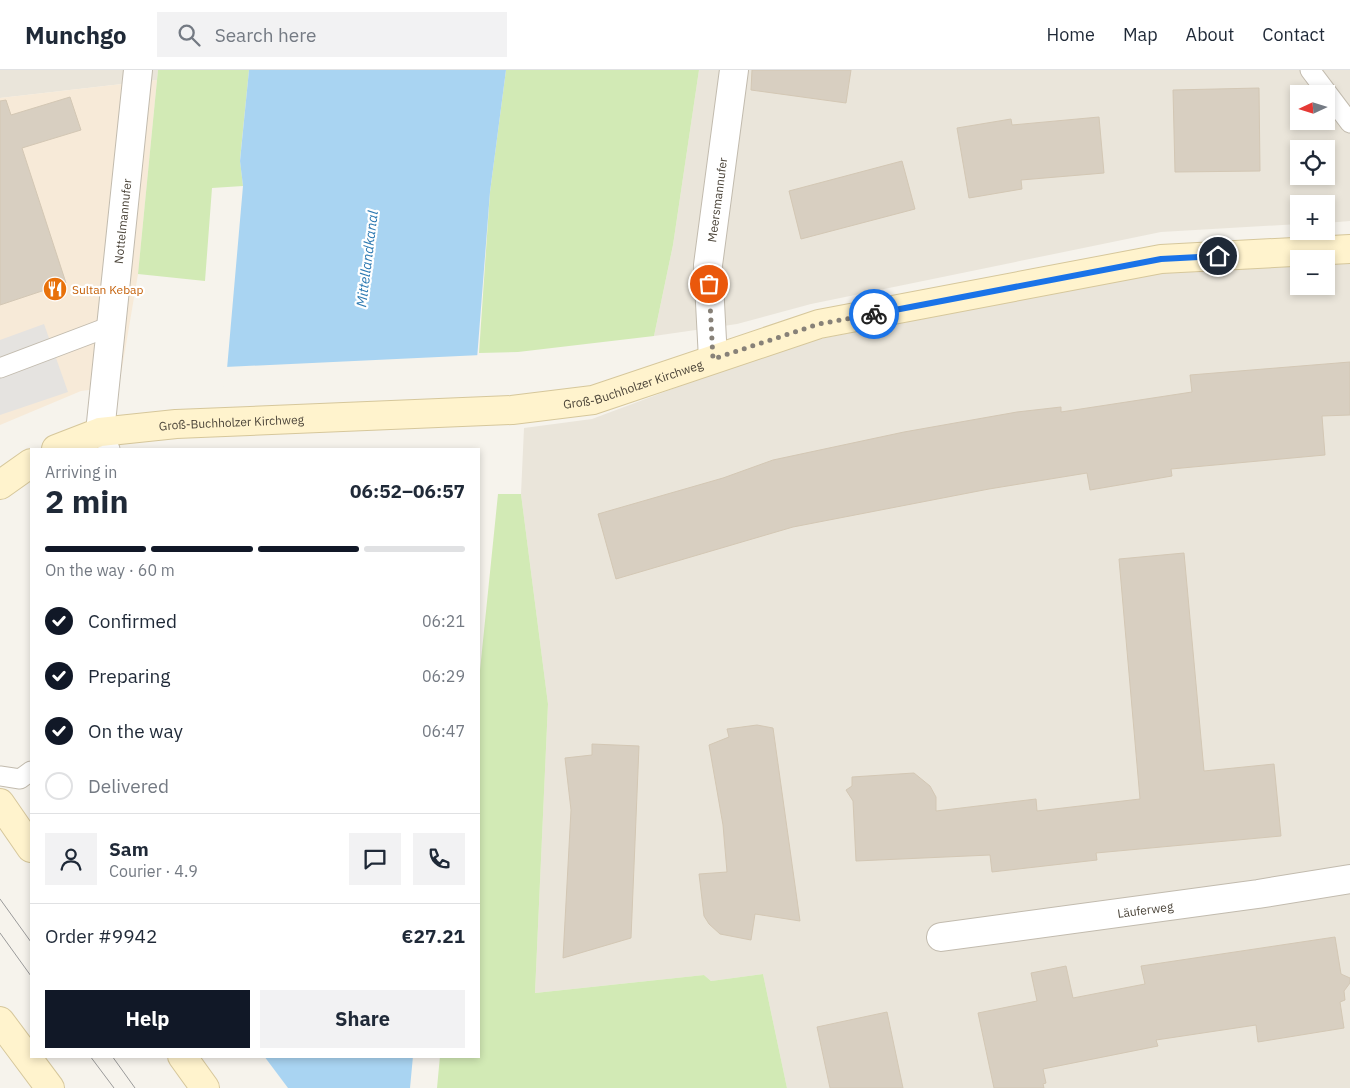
<!DOCTYPE html>
<html lang="en">
<head>
<meta charset="utf-8">
<style>
	body { margin:0; font-family:"IBM Plex Sans",sans-serif; background:#f2f2f3; color:#1f2937; height:100vh; display:flex; flex-direction:column; font-size:19px; white-space:nowrap }
	* { box-sizing:border-box; margin:0 }
	p { font-size:16px; color:#747a83 }
	.icon { flex:none; width:28px; height:28px; fill:none; stroke:currentColor; stroke-width:2; stroke-linecap:round; stroke-linejoin:round }
	.map { position:relative; flex:1; overflow:hidden }
	.sheet { position:absolute; left:30px; top:378px; width:450px; height:610px; display:flex; flex-direction:column; background:#fff; border-radius:0px; box-shadow:0 2px 8px #0003 }
	.sheet>* { flex:none }
	.needle { width:32px; rotate:266deg }
	.tools { position:absolute; left:1290px; top:15px; display:grid; gap:10px }
	.tools a { display:grid; place-items:center; width:45px; height:45px; border-radius:0px; background:#fff; box-shadow:0 2px 8px #0003; font-size:25px }
	.pin { position:absolute; display:grid; place-items:center; width:42px; height:42px; color:#fff; margin:-21px; border:2px solid #fff; border-radius:50%; box-shadow:0 1px 5px #0007 }
	.courier { position:absolute; display:grid; place-items:center; width:50px; height:50px; margin:-25px; border:4px solid #1a73e8; border-radius:50%; background:#fff; color:#222; box-shadow:0 1px 6px #0007 }
	.head em { font-style:normal; font-weight:700 }
	.head div { display:flex; flex-direction:column-reverse }
	.head { display:flex; align-items:center; justify-content:space-between; height:85px; padding:0 15px }
	h1 { font-size:32px; font-weight:700; line-height:38px }
	.bar { display:grid; grid-template-columns:repeat(4,1fr); gap:8px 5px; align-content:center; height:60px; padding:0 15px }
	.bar i { height:6px; border-radius:4px; background:#e0e1e3 }
	.bar .on { background:#111827 }
	.bar p { grid-column:span 4 }
	.line { display:flex; align-items:center; gap:12px; padding:0 15px; border-top:1px solid #e0e1e3 }
	.line div { flex:1 }
	.round { display:grid; place-items:center; flex:none; width:52px; height:52px; border-radius:0px; background:#f2f2f3 }
	ol { padding:0 15px; list-style:none }
	li { display:flex; align-items:center; gap:15px; height:55px }
	li p { margin-inline-start:auto }
	li .icon { padding:5px; border-radius:50%; background:#111827; color:#fff; stroke-width:4 }
	li:last-child { color:#747a83 }
	li i { width:28px; height:28px; border:2px solid #e0e1e3; border-radius:50% }
	.cta { display:flex; gap:10px; margin-top:auto; padding:10px 15px }
	.cta a { flex:1; height:58px; border-radius:0px; background:#111827; color:#fff; font-size:20px; font-weight:700; line-height:58px; text-align:center }
	.cta a+a { background:#f2f2f3; color:#1f2937 }
	header { display:flex; align-items:center; gap:30px; box-sizing:border-box; height:70px; padding:0 25px; background:#fff; border-bottom:1px solid #e0e1e3 }
	header strong { font-size:24px }
	nav { display:flex; gap:28px; margin-inline-start:auto; font-size:18px }
	.search { width:350px; height:45px; background:#f2f2f3; display:flex; align-items:center; gap:12px; box-sizing:border-box; padding:0 18px; border-radius:0px; color:#747a83; font-size:19px }
	.map>svg:first-child { display:block }
	.residential { fill:#eae5da; fill-rule:evenodd }
	.commercial { fill:#f7ead8 }
	.green { fill:#d2eab5 }
	.parking { fill:#e5e3e0 }
	.water { fill:#a9d4f2 }
	.pier { fill:#f6f3ec }
	.building { fill:#d8cfc1; stroke:#d3c7b4 }
	.lines { fill:none; stroke-linecap:round; stroke-linejoin:round }
	.lane-casing { stroke:#c2bbae; stroke-width:21 }
	.street-casing { stroke:#c2bbae; stroke-width:30 }
	.secondary-casing { stroke:#d6c79b; stroke-width:30 }
	.lane { stroke:#fff; stroke-width:19 }
	.street { stroke:#fff; stroke-width:28 }
	.secondary { stroke:#fff3cd; stroke-width:28 }
	.tram { stroke:#9a9a9a; stroke-width:1 }
	.done { stroke:#878178; stroke-width:5; stroke-dasharray:0 9 }
	.route { stroke:#1a73e8; stroke-width:6 }
	.labels { text-anchor:middle; dominant-baseline:central; stroke-width:4.5; stroke-linejoin:round; paint-order:stroke }
	.street-label { font-size:12px; fill:#4b4439; stroke:#fff }
	.food-label { font-size:12px; fill:#c56008; stroke:#fff; text-anchor:start }
	.water-label { font-size:14px; font-style:italic; fill:#2e7ab2; stroke:#fff }
</style>
</head>
<body>
<header>
<strong>Munchgo</strong>
<div class="search"><svg class="icon" aria-label="search" viewBox="0 0 24 24"><circle cx="10" cy="10" r="6"/><path d="M15 15l6 6"/></svg>Search here</div>
<nav><a>Home</a><a>Map</a><a>About</a><a>Contact</a></nav>
</header>
<div class="map">
<svg width="1350" height="1018" viewBox="0 0 1350 1018">
	<rect width="100%" height="100%" fill="#f6f3ec"/>
	<path class="residential" d="M0,0H158L157,10L0,28Z
		M699,0H1350V151L1326,153V134H1299V154L1161,162L811,234L737,254L654,266L673,175ZM1299,24H1326V51H1299ZM1299,79H1326V106H1299Z
		M1350,191V1018H787L763,904L711,911L704,905L535,923L548,634L521,424L524,358L592,349L715,303L819,269L1162,203L1299,195V216H1326V193Z"/>
	<path class="commercial" d="M157,10L138,204L119,316L81,321L0,355V28Z"/>
	<path class="green" d="M158,0H249L240,90L243,116L212,118L205,211L138,204Z
		M506,0H699L673,175L654,266L518,282L479,283L490,122Z
		M498,424H521L548,634L535,923L704,905L711,911L763,904L787,1018H437L440,986H479V610Z"/>
	<path class="parking" d="M44,254L68,322L0,345V270Z"/>
	<path class="water" d="M249,0H506L490,122L470,379H220L243,116L240,91Z
		M156,986H413L410,1018H152Z"/>
	<path class="pier" d="M481,285L472,379H217L225,297Z
		M153,986H264L288,1018H150Z"/>
	<path class="building" d="M752,0H851L846,33L751,20Z
		M1259,18L1260,101L1175,102L1173,20Z
		M70,27L81,60L22,78L66,213L0,235V31L6,30L11,45Z
		M1099,47L1104,103L1021,110L1022,119L969,128L957,58L1011,49L1012,55Z
		M902,91L915,139L801,169L789,121Z
		M1350,292V345L1322,346L1325,385L1171,399L1172,406L1090,420L1087,403L989,419L793,457L616,509L598,444L723,408L773,390L904,362L1017,342L1061,337V342L1192,322L1190,305Z
		M1184,483L1204,701L1274,694L1281,766L1096,783L1097,790L992,802L990,785L856,791L853,731L846,720L852,716V707L914,703L930,716L936,727V741L1036,729L1037,741L1140,729L1119,489Z
		M757,655L773,658L800,851L755,844L751,870L720,864L709,854L704,846L699,804L727,802L723,755L709,675L729,667L727,659Z
		M592,674L639,676L631,868L563,888L571,740L565,688L592,685Z
		M1335,867L1341,904L1350,908V913L1344,921L1345,930L1340,932L1344,958L1258,972L1256,955L1156,970L1158,976L1043,999L1046,1013L1043,1014L1044,1018H994L978,943L1037,931L1031,903L1066,896L1073,928L1145,914L1141,896Z
		M887,942L903,1018H830L817,957Z"/>
	<g class="lines">
		<g class="lane-casing">
			<path id="lane" d="M1310,0L1350,53
				M0,298L111,256
				M100,362L110,379
				M0,706L20,709L31,701"/>
		</g>
		<g class="street-casing">
			<g id="street">
				<path id="s1" d="M713,289L708,195L734,0"/>
				<path id="s2" d="M100,362L138,0"/>
				<path id="s3" d="M941,867L1258,824L1350,809"/>
			</g>
		</g>
		<g class="secondary-casing">
			<g id="secondary">
				<path id="s4" d="M56,379L100,362L176,354L512,340L593,330L819,254L1161,189L1350,179"/>
				<path d="M0,415L31,393"/>
				<path d="M0,733L31,778"/>
				<path d="M0,951L50,1018"/>
				<path d="M182,986L205,1018"/>
			</g>
		</g>
		<use href="#lane" class="lane"/>
		<use href="#street" class="street"/>
		<use href="#secondary" class="secondary"/>
		<path class="tram" d="M0,829L31,872
			M0,863L31,906
			M90,986L114,1018
			M112,986L135,1018"/>
	</g>
	<g class="lines">
		<path class="done" d="M709,214L713,289L819,254L874,244"/>
		<path class="route" d="M874,244L1161,189L1218,186"/>
	</g>
	<defs>
		<g id="restaurant-disc" transform="scale(1.25)"><circle r="9.5" fill="#e8710a" stroke="#fff"/><path d="M-5-6h1v4h1v-4h1v4h1v-4h1v5L-1.5 .5V6h-2V.5L-5-1ZM5-6V6H3V1.5H1.5Q1.5-4 5-6Z" fill="#fff"/></g>
	</defs>
	<g fill-rule="evenodd">
		<use href="#restaurant-disc" x="55" y="219"/>
	</g>
	<g class="labels">
		<g class="street-label">
			<text stroke="none"><textPath href="#s1" startOffset="160">Meersmannufer</textPath></text>
			<text stroke="none"><textPath href="#s2" startOffset="212">Nottelmannufer</textPath></text>
			<text stroke="none"><textPath href="#s4" startOffset="584">Groß-Buchholzer Kirchweg</textPath></text>
			<text stroke="none"><textPath href="#s4" startOffset="179">Groß-Buchholzer Kirchweg</textPath></text>
			<text stroke="none"><textPath href="#s3" startOffset="206">Läuferweg</textPath></text>
		</g>
		<g class="food-label">
			<text x="72" y="219">Sultan Kebap</text>
		</g>
		<g class="water-label">
			<text transform="translate(367 189) rotate(-83)">Mittellandkanal</text>
		</g>
	</g>
</svg>
<div class="tools">
<a><svg class="needle" viewBox="-14 -14 28 28"><path d="M0-13l5 13h-10z" fill="#e53935"/><path d="M0 13l5-13h-10z" fill="#747a83"/></svg></a>
<a><svg class="icon" aria-label="locate" viewBox="0 0 24 24"><circle cx="12" cy="12" r="6"/><path d="M12 2v4M12 18v4M2 12h4M18 12h4"/></svg></a>
<a>+</a>
<a>−</a>
</div>
<div class="pin" style="left:709px;top:214px;background:#ea580c"><svg class="icon" aria-label="bag" viewBox="0 0 24 24"><path d="M5 8h14l-1 12H6zM9 8a3 3 0 0 1 6 0"/></svg></div>
<div class="pin" style="left:1218px;top:186px;background:#1f2937"><svg class="icon" aria-label="home" viewBox="0 0 24 24"><path d="M3 11l9-7 9 7M6 9v11h12V9"/></svg></div>
<div class="courier" style="left:874px;top:244px"><svg class="icon" aria-label="bike" viewBox="0 0 24 24"><circle cx="6" cy="16" r="4"/><circle cx="18" cy="16" r="4"/><path d="M6 16l4-8h5l3 8M10 8l3 8H6M13 5h3"/></svg></div>
<section class="sheet">
<div class="head"><div><h1>2 min</h1><p>Arriving in</p></div><em>06:52–06:57</em></div>
<div class="bar"><i class="on"></i><i class="on"></i><i class="on"></i><i></i><p>On the way · 60 m</p></div>
<ol>
<li><svg class="icon" aria-label="check" viewBox="0 0 24 24"><path d="M5 12l5 5 9-10"/></svg>Confirmed<p>06:21</p></li>
<li><svg class="icon" aria-label="check" viewBox="0 0 24 24"><path d="M5 12l5 5 9-10"/></svg>Preparing<p>06:29</p></li>
<li><svg class="icon" aria-label="check" viewBox="0 0 24 24"><path d="M5 12l5 5 9-10"/></svg>On the way<p>06:47</p></li>
<li><i></i>Delivered</li>
</ol>
<div class="line" style="height:90px"><a class="round"><svg class="icon" aria-label="person" viewBox="0 0 24 24"><circle cx="12" cy="8" r="4"/><path d="M4 21q1-7 8-7t8 7"/></svg></a><div><b>Sam</b><p>Courier · 4.9</p></div><a class="round"><svg class="icon" aria-label="chat" viewBox="0 0 24 24"><path d="M4 5h16v11H9l-5 4z"/></svg></a><a class="round"><svg class="icon" aria-label="phone" viewBox="0 0 24 24"><path d="M5 4h4l2 5-3 2q2 4 5 5l2-3 5 2v4C11 20 4 13 5 4z"/></svg></a></div>
<div class="line" style="height:65px"><div>Order #9942</div><b>€27.21</b></div>
<div class="cta"><a>Help</a><a>Share</a></div>
</section>
</div>
</body>
</html>
